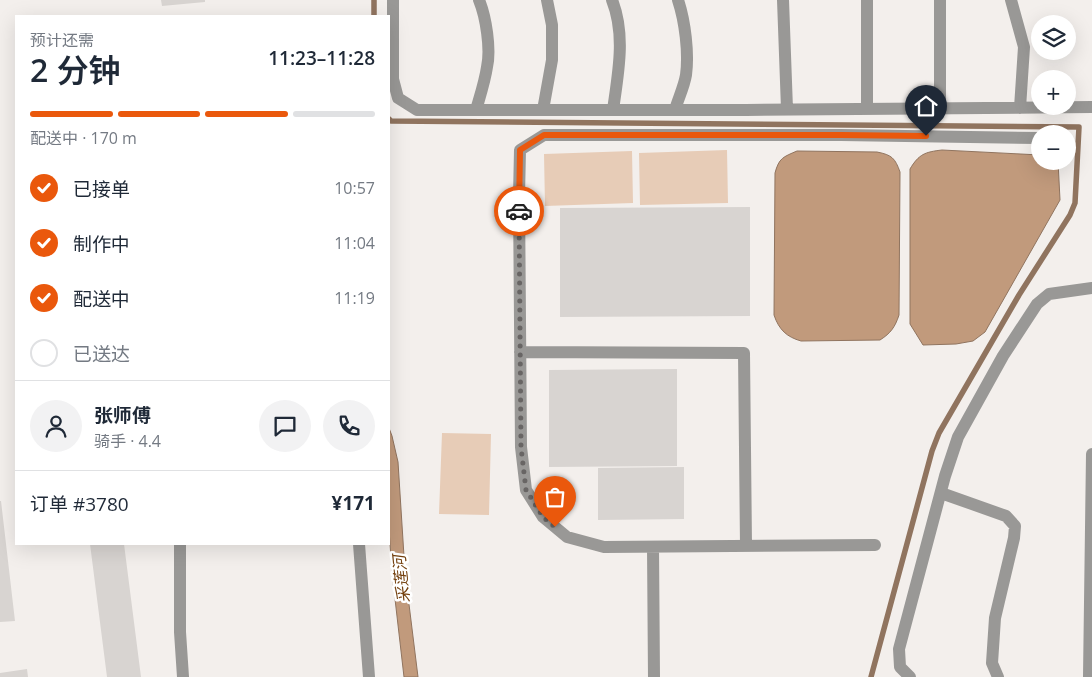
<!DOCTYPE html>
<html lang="zh">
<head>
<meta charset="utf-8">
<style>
	body { margin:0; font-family:"Open Sans","Noto Sans SC",sans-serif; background:#f2f2f3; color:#1f2937; height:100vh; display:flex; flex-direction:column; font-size:19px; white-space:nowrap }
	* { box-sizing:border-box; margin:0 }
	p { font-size:16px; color:#747a83 }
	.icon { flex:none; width:28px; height:28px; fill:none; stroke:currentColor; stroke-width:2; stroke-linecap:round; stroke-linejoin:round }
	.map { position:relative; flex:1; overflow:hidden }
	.side { position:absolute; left:15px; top:15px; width:375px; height:530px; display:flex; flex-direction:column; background:#fff; border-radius:0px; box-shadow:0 5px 20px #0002 }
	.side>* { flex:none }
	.controls { position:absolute; left:1031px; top:15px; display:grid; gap:10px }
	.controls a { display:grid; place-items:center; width:45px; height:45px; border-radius:50%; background:#fff; box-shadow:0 5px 20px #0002; font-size:25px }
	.pin { position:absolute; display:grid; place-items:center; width:42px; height:42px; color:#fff; margin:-51px -21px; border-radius:50% 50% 50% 0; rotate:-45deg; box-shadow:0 0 5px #0007 }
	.pin .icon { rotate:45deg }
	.courier { position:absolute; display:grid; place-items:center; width:50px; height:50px; margin:-25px; border:4px solid #ea580c; border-radius:50%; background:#fff; color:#222; box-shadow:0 1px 6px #0007 }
	.headline em { font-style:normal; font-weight:600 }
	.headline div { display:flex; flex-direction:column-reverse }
	.headline { display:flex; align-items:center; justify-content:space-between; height:85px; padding:0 15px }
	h1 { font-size:32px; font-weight:600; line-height:38px }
	.bar { display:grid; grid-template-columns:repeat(4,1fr); gap:8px 5px; align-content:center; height:60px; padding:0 15px }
	.bar i { height:6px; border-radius:4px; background:#e0e1e3 }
	.bar .current { background:#ea580c }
	.bar p { grid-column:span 4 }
	.line { display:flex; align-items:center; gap:12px; padding:0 15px; border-top:1px solid #e0e1e3 }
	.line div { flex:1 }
	.round { display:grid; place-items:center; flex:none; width:52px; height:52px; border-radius:26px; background:#f2f2f3 }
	ol { padding:0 15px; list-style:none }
	li { display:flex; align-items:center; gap:15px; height:55px }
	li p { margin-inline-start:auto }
	li .icon { padding:5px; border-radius:50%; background:#ea580c; color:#fff; stroke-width:4 }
	li:last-child { color:#747a83 }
	li i { width:28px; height:28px; border:2px solid #e0e1e3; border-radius:50% }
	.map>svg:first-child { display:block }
	.green { fill:#e7ccb7 }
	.water { fill:#c19a7c; stroke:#90745f }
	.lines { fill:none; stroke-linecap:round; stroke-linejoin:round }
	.stream { stroke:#90745f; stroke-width:5.5 }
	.building { fill:#d8d4d1 }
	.minor { stroke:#999896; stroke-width:12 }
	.done { stroke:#686564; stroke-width:5; stroke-dasharray:0 9 }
	.route { stroke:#ea580c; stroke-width:6 }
	.labels { text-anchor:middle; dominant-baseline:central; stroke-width:5; stroke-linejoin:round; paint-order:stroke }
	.water-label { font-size:16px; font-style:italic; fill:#74410f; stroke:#fff }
</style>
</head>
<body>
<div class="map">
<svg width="1092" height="677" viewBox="0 0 1092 677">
	<rect width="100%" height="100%" fill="#f3efec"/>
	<path class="green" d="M727,150L728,203L640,205L639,153Z
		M632,151L633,203L545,206L544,154Z
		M442,433L491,434L489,515L439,514Z"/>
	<path class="water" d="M942,150L1040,155V161H1058L1060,200L985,332L973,341L956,344L923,345L910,324V169C919,154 925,152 942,150Z
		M797,151L877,152C892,155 895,158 900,172L899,315C895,327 891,333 880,340L801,341C787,337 779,330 774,315L775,173C779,158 783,157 797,151Z
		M389,428L392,436L398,462L405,572L418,677H404L392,573L389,529Z"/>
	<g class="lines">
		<path class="stream" d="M374,16V0
			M389,119L391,121C620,124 850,124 1079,127L1075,203L1070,215L1019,295L939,433L932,451L871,677"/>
	</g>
	<path class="building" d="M161,0H205V2L162,6Z
		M750,207V316L560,317V208Z
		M677,369V466L549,467V370Z
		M684,467V519L598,520V468Z
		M0,501H1L15,621L0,622Z
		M90,544H124L141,677H107Z
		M27,669L28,677H0V673Z"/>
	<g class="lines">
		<path class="minor" d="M393,0V79L398,98L417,110H746L1092,107
			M612,0C626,35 618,74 613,110
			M783,0L787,109
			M867,0V109
			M1011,0L1024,47L1020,108
			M940,108V0
			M476,110C480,96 485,81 487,67C491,49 486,17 479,0
			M543,110L552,60V25L547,0
			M675,110C678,99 684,87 686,75C689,53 685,21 678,0
			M520,352L744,353L746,546
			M941,493L1006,516L1015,526L1014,538L995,618L992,663L998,677
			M180,544V632L183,677
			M359,544L369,677
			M875,545L604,547L567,537L543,517L526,490L521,447L519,196L520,150L544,135H841L1040,138
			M653,547L654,677
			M910,677L900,667L899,649L945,476L958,437L1003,356L1037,304L1049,294L1092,288
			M1089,677L1092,454"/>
	</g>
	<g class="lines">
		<path class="done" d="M519,211L521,447L526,490L543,517L555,527"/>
		<path class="route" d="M519,211L520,150L544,135H841L926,136"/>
	</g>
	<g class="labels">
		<g class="water-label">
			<text transform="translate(401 579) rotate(-96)">采莲河</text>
		</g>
	</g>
</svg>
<div class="controls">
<a><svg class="icon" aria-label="layers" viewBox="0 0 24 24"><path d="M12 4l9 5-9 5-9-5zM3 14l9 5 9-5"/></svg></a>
<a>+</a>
<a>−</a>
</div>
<div class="pin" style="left:555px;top:527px;background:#ea580c"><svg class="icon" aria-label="bag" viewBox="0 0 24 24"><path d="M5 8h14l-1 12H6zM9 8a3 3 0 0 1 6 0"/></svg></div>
<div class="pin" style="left:926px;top:136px;background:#1f2937"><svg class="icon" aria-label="home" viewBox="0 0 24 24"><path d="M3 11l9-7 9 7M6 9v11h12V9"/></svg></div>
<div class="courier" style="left:519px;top:211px"><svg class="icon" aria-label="car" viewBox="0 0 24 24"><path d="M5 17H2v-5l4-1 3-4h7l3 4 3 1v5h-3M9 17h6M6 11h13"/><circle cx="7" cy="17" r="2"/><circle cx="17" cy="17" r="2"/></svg></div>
<section class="side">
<div class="headline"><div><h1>2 分钟</h1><p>预计还需</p></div><em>11:23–11:28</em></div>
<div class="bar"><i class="current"></i><i class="current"></i><i class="current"></i><i></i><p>配送中 · 170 m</p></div>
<ol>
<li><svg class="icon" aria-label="check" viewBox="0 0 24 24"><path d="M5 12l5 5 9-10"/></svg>已接单<p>10:57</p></li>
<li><svg class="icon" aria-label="check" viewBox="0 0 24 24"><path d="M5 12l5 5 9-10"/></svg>制作中<p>11:04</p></li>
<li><svg class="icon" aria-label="check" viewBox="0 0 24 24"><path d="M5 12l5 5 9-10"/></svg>配送中<p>11:19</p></li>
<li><i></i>已送达</li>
</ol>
<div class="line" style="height:90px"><a class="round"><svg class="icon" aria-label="person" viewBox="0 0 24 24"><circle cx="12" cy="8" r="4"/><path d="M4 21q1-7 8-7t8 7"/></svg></a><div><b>张师傅</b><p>骑手 · 4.4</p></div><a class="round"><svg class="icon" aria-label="chat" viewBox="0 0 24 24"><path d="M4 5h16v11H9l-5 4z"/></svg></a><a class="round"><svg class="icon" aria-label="phone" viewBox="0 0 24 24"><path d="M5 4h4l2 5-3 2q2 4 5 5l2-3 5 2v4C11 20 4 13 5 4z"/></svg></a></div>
<div class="line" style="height:65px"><div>订单 #3780</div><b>¥171</b></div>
</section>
</div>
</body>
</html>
